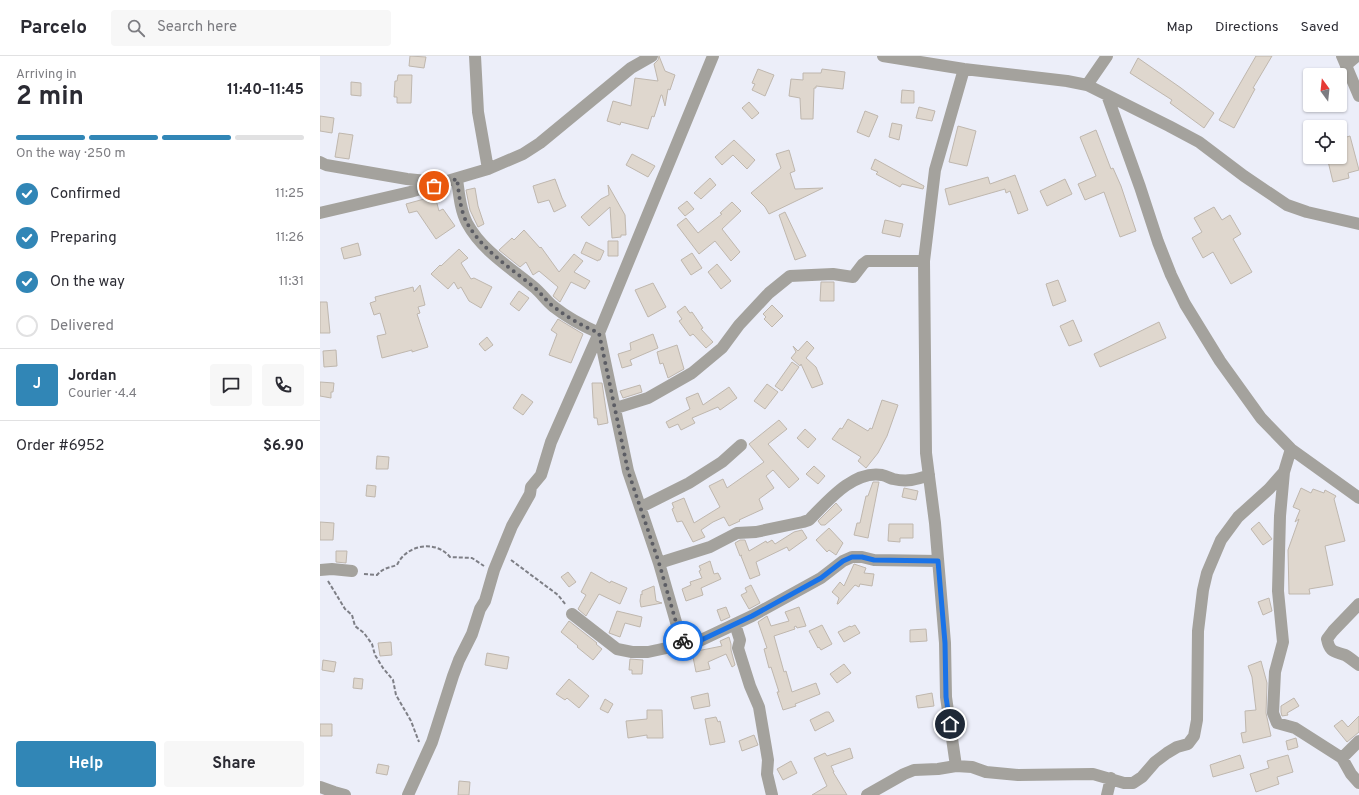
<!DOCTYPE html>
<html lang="en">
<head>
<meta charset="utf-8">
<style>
	body { margin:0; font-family:Overpass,sans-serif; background:#f7f7f7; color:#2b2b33; height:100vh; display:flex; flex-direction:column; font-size:15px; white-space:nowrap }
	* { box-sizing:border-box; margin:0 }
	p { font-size:13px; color:#7c7c81 }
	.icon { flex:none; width:22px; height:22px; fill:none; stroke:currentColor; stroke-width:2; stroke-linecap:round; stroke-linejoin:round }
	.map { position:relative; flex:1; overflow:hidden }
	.side { display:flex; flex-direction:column; background:#fff; width:320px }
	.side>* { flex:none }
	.needle { width:26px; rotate:345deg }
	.controls { position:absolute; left:983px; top:12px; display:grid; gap:8px }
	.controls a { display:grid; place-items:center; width:44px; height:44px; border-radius:4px; background:#fff; box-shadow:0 1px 3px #0004; font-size:20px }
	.pin { position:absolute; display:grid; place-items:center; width:34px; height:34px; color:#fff; margin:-17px; border:2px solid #fff; border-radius:50%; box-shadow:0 1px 4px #0007 }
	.courier { position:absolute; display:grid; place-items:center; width:40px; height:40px; margin:-20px; border:3px solid #1a73e8; border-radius:50%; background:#fff; color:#222; box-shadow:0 1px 5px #0007 }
	.head em { font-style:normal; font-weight:700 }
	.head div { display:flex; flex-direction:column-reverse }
	.head { display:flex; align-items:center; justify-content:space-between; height:68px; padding:0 16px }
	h1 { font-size:26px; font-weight:700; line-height:30px }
	.bar { display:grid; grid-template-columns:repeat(4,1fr); gap:6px 4px; align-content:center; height:48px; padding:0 16px }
	.bar i { height:5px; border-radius:3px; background:#e1e1e2 }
	.bar .on { background:#3186b6 }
	.bar p { grid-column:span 4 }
	.line { display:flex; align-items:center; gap:10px; padding:0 16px; border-top:1px solid #e1e1e2 }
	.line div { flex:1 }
	.round { display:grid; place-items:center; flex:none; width:42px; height:42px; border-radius:4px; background:#f7f7f7 }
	ol { padding:0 16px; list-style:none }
	li { display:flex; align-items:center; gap:12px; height:44px }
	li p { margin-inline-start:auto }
	li .icon { padding:4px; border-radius:50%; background:#3186b6; color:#fff; stroke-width:4 }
	li:last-child { color:#7c7c81 }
	li i { width:22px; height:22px; border:2px solid #e1e1e2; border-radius:50% }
	.primary-button { display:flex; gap:8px; margin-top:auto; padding:8px 16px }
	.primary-button a { flex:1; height:46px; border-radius:4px; background:#3186b6; color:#fff; font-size:16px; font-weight:700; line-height:46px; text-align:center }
	.primary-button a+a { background:#f7f7f7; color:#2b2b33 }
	header { display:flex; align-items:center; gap:24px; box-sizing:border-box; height:56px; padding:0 20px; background:#fff; border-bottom:1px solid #e1e1e2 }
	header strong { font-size:19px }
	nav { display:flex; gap:22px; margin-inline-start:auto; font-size:14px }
	.search { width:280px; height:36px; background:#f7f7f7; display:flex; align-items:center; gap:10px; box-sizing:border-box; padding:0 14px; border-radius:4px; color:#7c7c81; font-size:15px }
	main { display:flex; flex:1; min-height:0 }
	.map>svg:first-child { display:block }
	.building { fill:#dfd7ce; stroke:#bfb7ae }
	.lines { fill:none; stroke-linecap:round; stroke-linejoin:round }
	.path { stroke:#7e7f86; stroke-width:2; stroke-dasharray:4 2; stroke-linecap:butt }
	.minor { stroke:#a4a29d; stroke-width:12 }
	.tertiary { stroke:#a4a29d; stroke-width:12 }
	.done { stroke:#5c5d64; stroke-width:4; stroke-dasharray:0 7.2 }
	.route { stroke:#1a73e8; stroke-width:5 }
</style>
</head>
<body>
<header>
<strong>Parcelo</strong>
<div class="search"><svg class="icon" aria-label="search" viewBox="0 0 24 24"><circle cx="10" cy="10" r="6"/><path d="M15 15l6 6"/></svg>Search here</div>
<nav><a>Map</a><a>Directions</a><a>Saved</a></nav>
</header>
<main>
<section class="side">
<div class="head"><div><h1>2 min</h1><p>Arriving in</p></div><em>11:40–11:45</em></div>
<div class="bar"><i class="on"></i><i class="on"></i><i class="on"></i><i></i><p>On the way · 250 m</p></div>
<ol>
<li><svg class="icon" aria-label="check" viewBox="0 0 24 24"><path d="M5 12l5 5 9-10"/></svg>Confirmed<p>11:25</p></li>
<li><svg class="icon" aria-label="check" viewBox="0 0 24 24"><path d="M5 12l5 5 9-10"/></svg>Preparing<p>11:26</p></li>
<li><svg class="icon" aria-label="check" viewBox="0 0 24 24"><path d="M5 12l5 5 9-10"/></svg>On the way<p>11:31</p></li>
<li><i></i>Delivered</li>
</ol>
<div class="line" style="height:72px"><b class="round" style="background:#3186b6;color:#fff">J</b><div><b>Jordan</b><p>Courier · 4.4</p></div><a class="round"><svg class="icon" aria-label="chat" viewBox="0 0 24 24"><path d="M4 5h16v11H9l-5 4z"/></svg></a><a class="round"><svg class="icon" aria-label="phone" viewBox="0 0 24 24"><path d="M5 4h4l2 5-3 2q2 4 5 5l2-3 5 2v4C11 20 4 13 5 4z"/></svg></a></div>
<div class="line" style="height:52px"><div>Order #6952</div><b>$6.90</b></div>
<div class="primary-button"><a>Help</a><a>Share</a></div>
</section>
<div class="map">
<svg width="1039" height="739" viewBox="0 0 1039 739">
	<rect width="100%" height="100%" fill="#eceef9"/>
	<path class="building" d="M90,0L106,1L104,12L89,10Z
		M339,0L345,15L355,19L350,34L348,33L345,50L342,39H341L334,61L332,60L328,73L301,66L300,69L287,65L293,45L311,50L315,22L338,25L334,8L338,4Z
		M936,0H952L933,32L935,33L914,72L899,64Z
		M818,2L861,32L894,57L884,72L850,47L852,44L810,17Z
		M438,13L454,19L445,40L432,34L435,28L432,27Z
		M502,13L525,16L523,33L496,30V32H494L493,63H481L480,42L469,40L471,23L483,24V17H501Z
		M78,19H92L91,47H77V41H74L75,25H77Z
		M31,26L41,27V40L31,39Z
		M582,34L594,35V47H581Z
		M429,46L439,57L432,63L422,52Z
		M599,51L615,55L612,65L596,62Z
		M545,55L558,60L549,81L537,76Z
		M0,60L14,62L12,77L0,75Z
		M572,67L582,69L579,84L569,81Z
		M638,70L656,75L647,110L629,106Z
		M776,74L791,113L793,112L801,130L816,175L800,181L784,136L765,144L758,128L776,120L760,81Z
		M19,77L33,79L29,103L15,101Z
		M1030,80L1039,114L1028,117L1029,122L1013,126L1007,101H1020V83Z
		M414,84L435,104L427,113L413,99L402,109L395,101Z
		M469,94L475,115L470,117L475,133L503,132L449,158L445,151L431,137L461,112L456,98Z
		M312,98L335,110L328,121L306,109Z
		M555,103L604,130L603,133L582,128L580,131L556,118L558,116L551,113Z
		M695,119L708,154L698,158L690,135L686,137L685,133L629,149L625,133L668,121L670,128Z
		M390,122L396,129L381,143L374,137Z
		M235,123L242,142L246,150L234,156L229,144L218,147L213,130Z
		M745,123L752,138L727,150L720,135Z
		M288,129L305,159L306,179H301V181L292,182L290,151L269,170L261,161L281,143L289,139Z
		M155,132L158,150L164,168L158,171L150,154L146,134Z
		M115,140L119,155L123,153L135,170L116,183L97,155L89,157L86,148Z
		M367,145L374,153L365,160L358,152Z
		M412,146L421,155L402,173L420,196L411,205L395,185L379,198L357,169L366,162L378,177L402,158L400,157Z
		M894,151L902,164L910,159L921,178L913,183L932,216L911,228L893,196L883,202L872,182L882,176L874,162Z
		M465,156L486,200L475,204L459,159Z
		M565,164L583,168L580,181L562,177Z
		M204,174L220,192L221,191L239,216L254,198L263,205L254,216L270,225L265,233L251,226L240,246L233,240L238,231L219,215L213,219L206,206L200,211L179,194L192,182L194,184Z
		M288,185H298V200H288Z
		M266,186L284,195L280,204H278V205L261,197Z
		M38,187L41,199L24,203L21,192Z
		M139,193L148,202L141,207L151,223L154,222L172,231L161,252L149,245L141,231L138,233L134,226L128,233L111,218L120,209L121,210Z
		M372,197L382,212L371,219L361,204Z
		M397,208L411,225L401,233L388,216Z
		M738,224L746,245L733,250L726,228Z
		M501,226H514V245H500Z
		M333,227L346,251L328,261L315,234Z
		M100,229L105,249L98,251L100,257L97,258L108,291L92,296V294L62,302L57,280L66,278L60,257L54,259L50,247L56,245L55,241L93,231L94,236Z
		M199,235L209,242L199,255L190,248Z
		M0,246H7L10,277H0Z
		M452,249L463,260L452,271L444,263L446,261L443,258Z
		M365,250L370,257L372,256L383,272L381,273L393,286L386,292L373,278L370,280L359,265L362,263L357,256Z
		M238,263L263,278L251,307L229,299L237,278L231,274Z
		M753,264L762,285L749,290L740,270Z
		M839,266L846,282L780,311L774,298Z
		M333,278L338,292L310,304L312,309L302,312L298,298L311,294L310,287Z
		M167,281L173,289L165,295L159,288Z
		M487,285L494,292L486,302L496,311L503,328L492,332L481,308L480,310L471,302L476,296L473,290L478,295Z
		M357,289L364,313L348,322L343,307L340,308L337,296Z
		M16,294L17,310L4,311L3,295Z
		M472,306L479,311L462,335L455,330Z
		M0,326L14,327L13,336H11V342L0,340Z
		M272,327H282L288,367L278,369L277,362H274Z
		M447,328L458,336L445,353L434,345Z
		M320,329L322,336L303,342L300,335Z
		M409,331L417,342L400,354L398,351L372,362L375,367L361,374L358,368L349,372L346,366L370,353L366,342L378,337L383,349Z
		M202,338L213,346L203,359L193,352Z
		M562,344L578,349L567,380L558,397L546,412L538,405L541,401L512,383L520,372L522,373L528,363L548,375L550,372L552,373Z
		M459,364L467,373L448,388L479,423L469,432L453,414L446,420L454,432L439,443L443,453L419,464L420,465L409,470L404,461L393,466L381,474L385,481L373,486L362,465L357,466L352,453L354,452L352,447L364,442L374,467L400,451L389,430L403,423L407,432L444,406L429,388Z
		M485,373L496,383L488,392L477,382Z
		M57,400L69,401L68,413H56Z
		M494,410L505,420L498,428L486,418Z
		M553,426H559L548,482L534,479L537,467H540L546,440H548Z
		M47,429L56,430L55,441L46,440Z
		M584,432L598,435L596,444L582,441Z
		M981,432L991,437L993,433L1004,437L1005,434L1016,440L1014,443L1025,485L1005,490L1013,529L989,533L990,538H969L968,494L979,463L975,466L980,454L973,451Z
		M516,447L522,454L505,469H501L498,465Z
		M0,466L14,467L13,484H0Z
		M939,466L952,483L943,489L931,473Z
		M569,468H593V482H580V486L568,485Z
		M509,472L523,487L516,499L509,494L507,496L496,484Z
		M482,474L487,482L469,495L467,491L436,506L440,519L430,523L421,500L422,499L420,500L415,487L420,484H425L429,495L446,485L447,487L452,484L455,488L474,476Z
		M16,495H27L26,507L16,506Z
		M390,505L394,518L398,517L401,523L381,532L383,539L366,545L362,533L371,529L370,526L382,522L379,515L381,514L379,510Z
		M534,508L546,512L544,517L554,518L552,530L540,528L539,531L535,529L518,548H517L519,542L512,536L520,526L524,530Z
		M248,516L256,526L249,531L241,521Z
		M271,516L290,527L291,525L307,532L300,548L279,538L266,560L258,553L266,539L261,536Z
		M431,529L440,547L429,553L421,539L427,536L425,532Z
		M334,530L336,545L342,547L321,551L320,545L321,538L322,539V535Z
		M949,542L952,555L943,559L938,546Z
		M406,551L410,561L401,565L397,554Z
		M479,551L486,570L477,572L476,570L474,571L475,573L454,580L464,616L466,615L472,636L496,627L500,638L475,648L476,650L463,654L457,636H459L451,611L449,612L444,593L447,592L438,566L447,560L451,570L469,565L465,556Z
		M297,555L322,561L320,571L305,567L300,581L289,577Z
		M249,565L277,587L276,588L282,593L273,604L257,591L258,590L241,576Z
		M502,569L512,588L501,594L499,591L498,592L489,575Z
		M535,569L540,577L524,586L518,576L530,570L531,571Z
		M606,573L607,585L590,586V574Z
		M409,581L411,588V594L415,609L412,611L406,598L388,606L390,613L376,616L372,596L402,590L400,585Z
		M71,586L72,599L60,600L58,587Z
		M167,597L189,601L187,613L165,609Z
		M310,603L323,604L322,618H312V614H309Z
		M3,604L16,606L14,616L2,614Z
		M941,605L947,627L946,657L951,680L923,687L921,677L926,676L925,655L936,654L932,621L928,610Z
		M524,608L531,617L517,627L510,618Z
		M34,622L43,623L42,633L33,632Z
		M249,623L269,640L259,652L247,642L245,644L236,638Z
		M388,637L390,650L374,653L371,641Z
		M612,637L614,650L598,652L596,640Z
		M974,642L979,650L967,657L968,659L962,660L961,656V650Z
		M285,643L293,648L288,657L280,653Z
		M327,654H342L343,682H327V679L308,682L306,665L327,663Z
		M506,656H509L514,665L495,675L490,664Z
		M1039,660V676L1027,686L1014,670L1022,664L1028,671Z
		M396,661L398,666L400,665L405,686L390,689L385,663Z
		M0,668H12V680H0Z
		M434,679L438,689L422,695L419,685Z
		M976,682L978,691L968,694L966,685Z
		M530,692L533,702L511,710L514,716H513L527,739H492L507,730L494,702L505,697L507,700Z
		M920,699L924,712L893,721L890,709Z
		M968,699L973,716L957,721L959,728L936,736L930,718L949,712L947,705Z
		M471,705L477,717L463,724L457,713Z
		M58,708L69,710L67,719L56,717Z
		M139,725L150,726L149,739H138Z"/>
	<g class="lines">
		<path class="path" d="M191,504L238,539L246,549
			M44,518L57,519C63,512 68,512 77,509C86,489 115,483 130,501L152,502L164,510
			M8,525L25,553L32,559L35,570L44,577L52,588L55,599L63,612L73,624L76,639L91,665L99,686"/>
		<path class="minor" d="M155,0L158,56L168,113
			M563,0L644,13L747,25L767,29L849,70L879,86L924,120L967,149L987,156L1039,168
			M1026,9L1037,0
			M767,29L787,0
			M787,39L820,131L838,186L851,219L865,248L900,305L941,362L971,393L1039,442
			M0,106L6,109L87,123L117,126
			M137,123C139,137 140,154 147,167C162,195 191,212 215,232C222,238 227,246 234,251C248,262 263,270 279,277
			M0,157L90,136L168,113L203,98L220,87L311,12L332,0
			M279,277L308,415L339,507L360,580L364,585L370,587L377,586L432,560L501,522L523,505L532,501H542L554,504L618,505
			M296,352L328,342L372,317L402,292L419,269L449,237L470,220L513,218L533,221L543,208L547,205H604
			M964,416L960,460L958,535L963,586L955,616L953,657L957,667L975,672L1022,702L1031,718L1039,727
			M321,451L369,427L402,406L421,389
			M339,507L390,491L417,477L436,476L483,466L489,464C507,446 533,414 562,419C566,420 570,422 573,423C587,426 596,424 609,419
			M0,514L12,513L32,515
			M1039,548L1013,575L1007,583C1010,597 1014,595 1025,599C1030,602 1035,606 1039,609
			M252,558L297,593L312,596H328L356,590L364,585
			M415,568L420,584L418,592L430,630L439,651L446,692L448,704L447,718L452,739
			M1022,702L1039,685
			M636,710L626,641L625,587L615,467L606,397L604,205L615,114L644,13
			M0,731L14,736L25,739
			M88,739L112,686L133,620L139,604L152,578L160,553L165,545L174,514L192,470L210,438L211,431L221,419L231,386L279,277L393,0
			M547,739L584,718L594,714L618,713L636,710L652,711L666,716L698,719L773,718L804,727H813L822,721L835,706L847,697L857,691L868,688L874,680L877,664L878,575L883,534L887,517L901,484L918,461L949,433L964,416L971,393
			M787,739L791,722"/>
		<path class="tertiary" d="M1022,0L1039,40"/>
	</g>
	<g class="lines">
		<path class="done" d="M114,130L137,123C139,137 140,154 147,167C163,195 191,212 215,232C222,238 227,246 234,251C248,262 263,270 279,277L308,415L339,507L360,580L363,585"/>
		<path class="route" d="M363,585L370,587L377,586L432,560L501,522L523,505L532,501H542L554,504L618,505L625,587L626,641L630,668"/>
	</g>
</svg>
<div class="controls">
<a><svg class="needle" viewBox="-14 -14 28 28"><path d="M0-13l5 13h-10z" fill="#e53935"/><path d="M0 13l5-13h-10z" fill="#7c7c81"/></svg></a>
<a><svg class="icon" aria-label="locate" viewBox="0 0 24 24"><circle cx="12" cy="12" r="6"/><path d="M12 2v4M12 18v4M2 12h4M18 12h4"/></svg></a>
</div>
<div class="pin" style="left:114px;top:130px;background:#ea580c"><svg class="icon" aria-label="bag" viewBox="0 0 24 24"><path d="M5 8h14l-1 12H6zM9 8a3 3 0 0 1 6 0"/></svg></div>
<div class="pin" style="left:630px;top:668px;background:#1f2937"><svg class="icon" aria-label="home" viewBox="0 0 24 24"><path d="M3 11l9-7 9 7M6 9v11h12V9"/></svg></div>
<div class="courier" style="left:363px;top:585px"><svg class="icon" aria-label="bike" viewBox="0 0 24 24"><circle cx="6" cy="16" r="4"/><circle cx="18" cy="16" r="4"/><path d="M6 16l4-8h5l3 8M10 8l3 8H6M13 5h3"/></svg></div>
</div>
</main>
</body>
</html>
